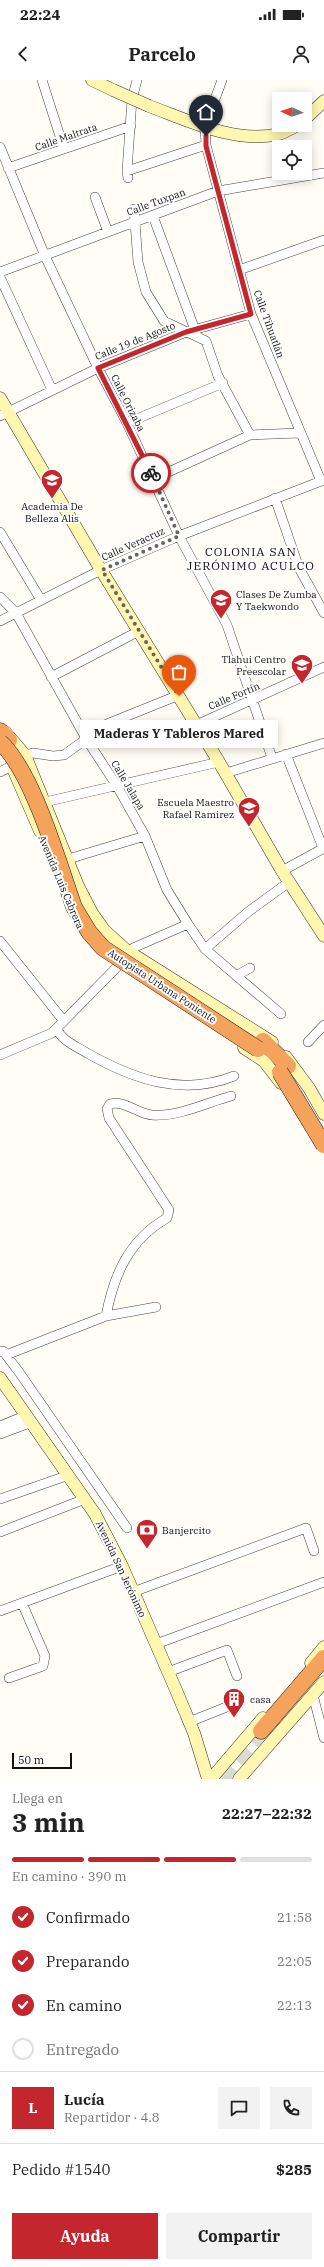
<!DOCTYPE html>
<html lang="es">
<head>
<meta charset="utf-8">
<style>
	body { margin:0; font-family:"IBM Plex Serif",serif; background:#f2f2f2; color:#222; height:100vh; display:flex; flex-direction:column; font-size:15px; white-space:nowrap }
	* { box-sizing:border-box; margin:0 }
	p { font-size:13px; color:#767676 }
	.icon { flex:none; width:22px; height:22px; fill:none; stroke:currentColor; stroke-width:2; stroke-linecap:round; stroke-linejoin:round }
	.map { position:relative; height:1699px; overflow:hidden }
	.drawer { display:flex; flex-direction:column; background:#fff; flex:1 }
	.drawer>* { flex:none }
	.needle { width:26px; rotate:274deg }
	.tools { position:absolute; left:272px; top:12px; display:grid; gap:8px }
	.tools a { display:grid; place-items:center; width:40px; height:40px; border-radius:0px; background:#fff; box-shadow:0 2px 10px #0003; font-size:20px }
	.scale { position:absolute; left:12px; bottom:10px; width:60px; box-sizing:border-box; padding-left:4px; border:2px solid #111; border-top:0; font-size:11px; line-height:14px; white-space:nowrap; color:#111; -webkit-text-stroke:3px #fff; paint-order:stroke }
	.pin { position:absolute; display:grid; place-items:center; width:34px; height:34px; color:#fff; margin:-41px -17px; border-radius:50% 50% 50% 0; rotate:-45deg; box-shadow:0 0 4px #0007 }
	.pin .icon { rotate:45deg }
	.courier { position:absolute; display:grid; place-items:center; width:40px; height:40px; margin:-20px; border:3px solid #c4262e; border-radius:50%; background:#fff; color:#222; box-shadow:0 1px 5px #0007 }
	.bubble { position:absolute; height:28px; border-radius:0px; background:#fff; box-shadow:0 2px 10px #0003; font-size:13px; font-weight:700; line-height:28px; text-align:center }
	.summary em { font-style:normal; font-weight:700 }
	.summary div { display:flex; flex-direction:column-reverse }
	.summary { display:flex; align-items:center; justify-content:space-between; height:68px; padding:0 12px }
	h1 { font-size:26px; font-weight:700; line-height:30px }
	.bar { display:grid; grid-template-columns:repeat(4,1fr); gap:6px 4px; align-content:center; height:48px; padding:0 12px }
	.bar i { height:5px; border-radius:3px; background:#e0e0e0 }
	.bar .active { background:#c4262e }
	.bar p { grid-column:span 4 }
	.line { display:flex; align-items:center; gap:10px; padding:0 12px; border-top:1px solid #e0e0e0 }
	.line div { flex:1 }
	.round { display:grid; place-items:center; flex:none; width:42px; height:42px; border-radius:0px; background:#f2f2f2 }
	ol { padding:0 12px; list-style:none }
	li { display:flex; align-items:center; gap:12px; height:44px }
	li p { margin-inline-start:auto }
	li .icon { padding:4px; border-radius:50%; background:#c4262e; color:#fff; stroke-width:4 }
	li:last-child { color:#767676 }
	li i { width:22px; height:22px; border:2px solid #e0e0e0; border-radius:50% }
	.action { display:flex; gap:8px; margin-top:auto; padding:8px 12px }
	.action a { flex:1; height:46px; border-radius:0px; background:#c4262e; color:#fff; font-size:16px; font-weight:700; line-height:46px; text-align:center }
	.action a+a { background:#f2f2f2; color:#222 }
	.status { display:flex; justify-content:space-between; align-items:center; height:28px; padding:0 20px; background:#fff; direction:ltr }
	.status svg { height:11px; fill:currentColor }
	header { display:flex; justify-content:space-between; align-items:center; height:52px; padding:0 12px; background:#fff; font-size:18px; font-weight:700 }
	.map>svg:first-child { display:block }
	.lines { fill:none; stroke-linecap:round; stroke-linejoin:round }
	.highway-tunnel { stroke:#dbdad3; stroke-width:16; stroke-dasharray:16 8; stroke-linecap:butt }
	.street-casing { stroke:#444; stroke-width:10 }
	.secondary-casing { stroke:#333; stroke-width:13 }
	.highway-casing { stroke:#222; stroke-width:17 }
	.street { stroke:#fff; stroke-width:9 }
	.secondary { stroke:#fff6b0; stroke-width:12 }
	.highway { stroke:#f5a25d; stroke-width:16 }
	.secondary-bridge-casing { stroke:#333; stroke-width:13; stroke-linecap:butt }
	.highway-bridge-casing { stroke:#222; stroke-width:17; stroke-linecap:butt }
	.secondary-bridge { stroke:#fff6b0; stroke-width:12 }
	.highway-bridge { stroke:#f5a25d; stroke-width:16 }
	.done { stroke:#646461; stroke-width:4; stroke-dasharray:0 7.2 }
	.route { stroke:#c4262e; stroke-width:5 }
	.labels { text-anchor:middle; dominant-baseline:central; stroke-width:4; stroke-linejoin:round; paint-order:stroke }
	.street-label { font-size:10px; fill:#111; stroke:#fff }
	.poi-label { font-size:10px; fill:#111; stroke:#fff; text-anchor:start }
	.quarter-label { font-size:12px; letter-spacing:1px; fill:#111; stroke:#fff }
</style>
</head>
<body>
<div class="status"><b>22:24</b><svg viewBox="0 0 49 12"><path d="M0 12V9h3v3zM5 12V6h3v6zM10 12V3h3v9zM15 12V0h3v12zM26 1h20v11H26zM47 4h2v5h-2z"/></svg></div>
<header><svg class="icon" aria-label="back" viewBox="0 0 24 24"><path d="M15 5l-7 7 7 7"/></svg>Parcelo<svg class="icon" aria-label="person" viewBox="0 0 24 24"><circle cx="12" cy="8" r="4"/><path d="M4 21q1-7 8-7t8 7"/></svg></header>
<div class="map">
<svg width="324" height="1699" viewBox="0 0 324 1699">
	<rect width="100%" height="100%" fill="#fffdf5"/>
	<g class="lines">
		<path class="highway-tunnel" d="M221,1699L261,1651"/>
		<g class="street-casing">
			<path id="street" d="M42,0L64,69
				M222,0L205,46L206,65L251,234L321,401
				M0,67L45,176L98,288L127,343L179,456L227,545L272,678
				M8,88L131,46
				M127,91L206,65
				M128,98L127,91L132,19L137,0
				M95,117L108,152
				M134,129L138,182L146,212L164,241L206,261L218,296L250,355
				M153,136L195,250
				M239,190L324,160
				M0,192L218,111L324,93
				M0,197L52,310
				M0,336L98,288L186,252L251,234
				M127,343L223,303
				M153,399L250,355L299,353
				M275,418L299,488L324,533
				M0,452L41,520
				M0,517L16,533L87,660L117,706L145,756L167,810L188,844L205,869L281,934
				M0,541L101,490L179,456L324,400
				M51,597L139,551
				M196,645L324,587
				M286,674L323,768
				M0,692L11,686L25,675L33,673L53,676L64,675L107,644L179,615
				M226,693L324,663
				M45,722L219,682
				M68,779L145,756
				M282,791L324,768
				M0,861L63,940
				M133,868L188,844
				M205,869L248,832L289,802
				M236,896L250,888
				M57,949C62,961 76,966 87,973C133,999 182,1017 234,996
				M308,962L324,945
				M0,975L52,953L118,886
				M106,1236C114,1194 129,1160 167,1138L169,1130L109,1038L107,1029L110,1024C125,1020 138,1034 152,1035C178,1037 206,1023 231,1016
				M0,1272L3,1271L19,1292L127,1448
				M6,1275L106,1236L156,1227
				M0,1346L27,1335
				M0,1354L32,1342
				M0,1419L69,1395
				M0,1452L85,1419
				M133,1512L306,1448L314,1471
				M0,1531L122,1486
				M156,1564L324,1502
				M168,1592L227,1570L237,1596
				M9,1598L43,1586L45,1576L22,1523
				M313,1615L324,1658
				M189,1642L234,1624"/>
		</g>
		<g class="secondary-casing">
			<path id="secondary" d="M92,0L113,10
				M149,26C190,41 235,64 279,54C285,52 292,48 298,45
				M305,39L324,21
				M0,318L101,490L219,682L282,791L324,856
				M5,652L25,675L78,806L92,833L104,850L126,870L272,962
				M14,691L40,751
				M244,968L264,981L281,1003
				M286,977L309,1008L324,1034
				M0,1298L95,1434L122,1486L176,1610L194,1653L208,1699
				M311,1583L324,1567
				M211,1699L263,1638
				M239,1699L324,1602"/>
		</g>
		<g class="highway-casing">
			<path id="highway" d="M0,651L9,660
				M263,961L288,986
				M261,1651L324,1578"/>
		</g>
		<use href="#street" class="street"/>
		<use href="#secondary" class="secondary"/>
		<use href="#highway" class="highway"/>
		<g class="secondary-bridge-casing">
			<path id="secondary-bridge" d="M113,10L149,26"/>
		</g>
		<g class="highway-bridge-casing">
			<path id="highway-bridge" d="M0,662C33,692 58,782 74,827L89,852L103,868L258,969
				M280,992L324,1065"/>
		</g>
		<use href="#secondary-bridge" class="secondary-bridge"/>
		<use href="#highway-bridge" class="highway-bridge"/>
	</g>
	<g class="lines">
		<path class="done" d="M151,393L179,456L102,490L179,616"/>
		<path class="route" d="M151,393L98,288L186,252L251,234L206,66V56"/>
	</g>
	<defs>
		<g id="university-pin" transform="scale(1.15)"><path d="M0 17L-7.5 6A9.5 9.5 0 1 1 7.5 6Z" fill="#c4262e" stroke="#fff"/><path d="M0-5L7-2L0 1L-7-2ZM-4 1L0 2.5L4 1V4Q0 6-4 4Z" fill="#fff"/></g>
		<g id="school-pin" transform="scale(1.15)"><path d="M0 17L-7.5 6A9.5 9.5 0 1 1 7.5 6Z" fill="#c4262e" stroke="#fff"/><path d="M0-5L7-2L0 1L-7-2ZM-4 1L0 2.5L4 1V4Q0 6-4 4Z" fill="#fff"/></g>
		<g id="bank-pin" transform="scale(1.15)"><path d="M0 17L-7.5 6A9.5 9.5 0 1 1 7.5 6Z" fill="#c4262e" stroke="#fff"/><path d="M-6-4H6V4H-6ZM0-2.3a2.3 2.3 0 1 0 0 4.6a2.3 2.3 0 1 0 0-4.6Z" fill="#fff"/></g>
		<g id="building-pin" transform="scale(1.15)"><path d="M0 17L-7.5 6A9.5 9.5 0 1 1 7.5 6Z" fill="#c4262e" stroke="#fff"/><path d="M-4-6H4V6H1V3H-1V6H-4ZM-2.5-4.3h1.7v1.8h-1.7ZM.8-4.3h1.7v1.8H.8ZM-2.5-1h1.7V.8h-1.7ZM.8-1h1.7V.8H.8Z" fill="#fff"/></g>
	</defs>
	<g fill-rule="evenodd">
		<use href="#university-pin" x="52" y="400"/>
		<use href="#school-pin" x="221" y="520"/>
		<use href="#school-pin" x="302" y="585"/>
		<use href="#school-pin" x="249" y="728"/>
		<use href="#bank-pin" x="147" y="1450"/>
		<use href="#building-pin" x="234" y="1619"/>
	</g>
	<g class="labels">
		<g class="street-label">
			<text transform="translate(66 57) rotate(-19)">Calle Maltrata</text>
			<text transform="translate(156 122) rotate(-20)">Calle Tuxpan</text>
			<text transform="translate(269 244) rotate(70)">Calle Tihuatlán</text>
			<text transform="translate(135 261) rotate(-22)">Calle 19 de Agosto</text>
			<text transform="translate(128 323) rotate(63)">Calle Orizaba</text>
			<text transform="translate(133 464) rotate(-24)">Calle Veracruz</text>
			<text transform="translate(234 616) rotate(-23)">Calle Fortín</text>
			<text transform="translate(128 705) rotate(59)">Calle Jalapa</text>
			<text transform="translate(61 802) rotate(67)">Avenida Luis Cabrera</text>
			<text transform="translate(162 906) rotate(33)">Autopista Urbana Poniente</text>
			<text transform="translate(121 1489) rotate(65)">Avenida San Jerónimo</text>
		</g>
		<g class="poi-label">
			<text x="52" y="426" text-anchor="middle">Academia De<tspan x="52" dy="12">Belleza Alis</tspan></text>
			<text x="236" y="514">Clases De Zumba<tspan x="236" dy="12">Y Taekwondo</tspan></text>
			<text x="286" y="579" text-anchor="end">Tlahui Centro<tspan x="286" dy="12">Preescolar</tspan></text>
			<text x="234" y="722" text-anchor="end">Escuela Maestro<tspan x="234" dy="12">Rafael Ramirez</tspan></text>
			<text x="162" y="1450">Banjercito</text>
			<text x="250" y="1619">casa</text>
		</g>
		<g class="quarter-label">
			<text x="251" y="471">COLONIA SAN<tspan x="251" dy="14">JERÓNIMO ACULCO</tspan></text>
		</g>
	</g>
</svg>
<div class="tools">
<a><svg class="needle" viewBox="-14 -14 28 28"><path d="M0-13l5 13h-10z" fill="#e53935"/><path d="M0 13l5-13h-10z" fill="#767676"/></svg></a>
<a><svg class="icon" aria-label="locate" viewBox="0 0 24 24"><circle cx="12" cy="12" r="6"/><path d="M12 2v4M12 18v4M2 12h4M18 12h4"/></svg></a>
</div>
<div class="scale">50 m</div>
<div class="pin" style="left:179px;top:616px;background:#ea580c"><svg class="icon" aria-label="bag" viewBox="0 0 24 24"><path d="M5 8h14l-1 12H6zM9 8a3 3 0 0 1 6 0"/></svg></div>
<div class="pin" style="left:206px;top:56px;background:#1f2937"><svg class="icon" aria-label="home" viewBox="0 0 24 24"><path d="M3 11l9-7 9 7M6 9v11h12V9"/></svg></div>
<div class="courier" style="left:151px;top:393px"><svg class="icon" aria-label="bike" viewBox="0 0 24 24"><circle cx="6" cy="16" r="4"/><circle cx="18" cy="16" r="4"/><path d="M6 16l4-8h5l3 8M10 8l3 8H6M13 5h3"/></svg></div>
<div class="bubble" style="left:80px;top:640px;width:198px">Maderas Y Tableros Mared</div>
</div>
<section class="drawer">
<div class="summary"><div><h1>3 min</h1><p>Llega en</p></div><em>22:27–22:32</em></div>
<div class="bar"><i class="active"></i><i class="active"></i><i class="active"></i><i></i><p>En camino · 390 m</p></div>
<ol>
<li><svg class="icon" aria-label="check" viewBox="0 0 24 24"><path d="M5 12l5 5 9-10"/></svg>Confirmado<p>21:58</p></li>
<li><svg class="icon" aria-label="check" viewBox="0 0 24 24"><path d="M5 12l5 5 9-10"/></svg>Preparando<p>22:05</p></li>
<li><svg class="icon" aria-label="check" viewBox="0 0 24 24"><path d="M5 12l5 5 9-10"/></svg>En camino<p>22:13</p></li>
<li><i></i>Entregado</li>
</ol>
<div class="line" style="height:72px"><b class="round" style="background:#c4262e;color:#fff">L</b><div><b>Lucía</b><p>Repartidor · 4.8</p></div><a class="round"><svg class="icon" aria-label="chat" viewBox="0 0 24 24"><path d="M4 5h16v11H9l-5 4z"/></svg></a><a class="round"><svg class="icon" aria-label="phone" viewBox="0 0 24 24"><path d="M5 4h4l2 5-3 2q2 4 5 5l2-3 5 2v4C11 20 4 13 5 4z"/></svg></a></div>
<div class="line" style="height:52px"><div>Pedido #1540</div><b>$285</b></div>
<div class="action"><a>Ayuda</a><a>Compartir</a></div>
</section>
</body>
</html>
